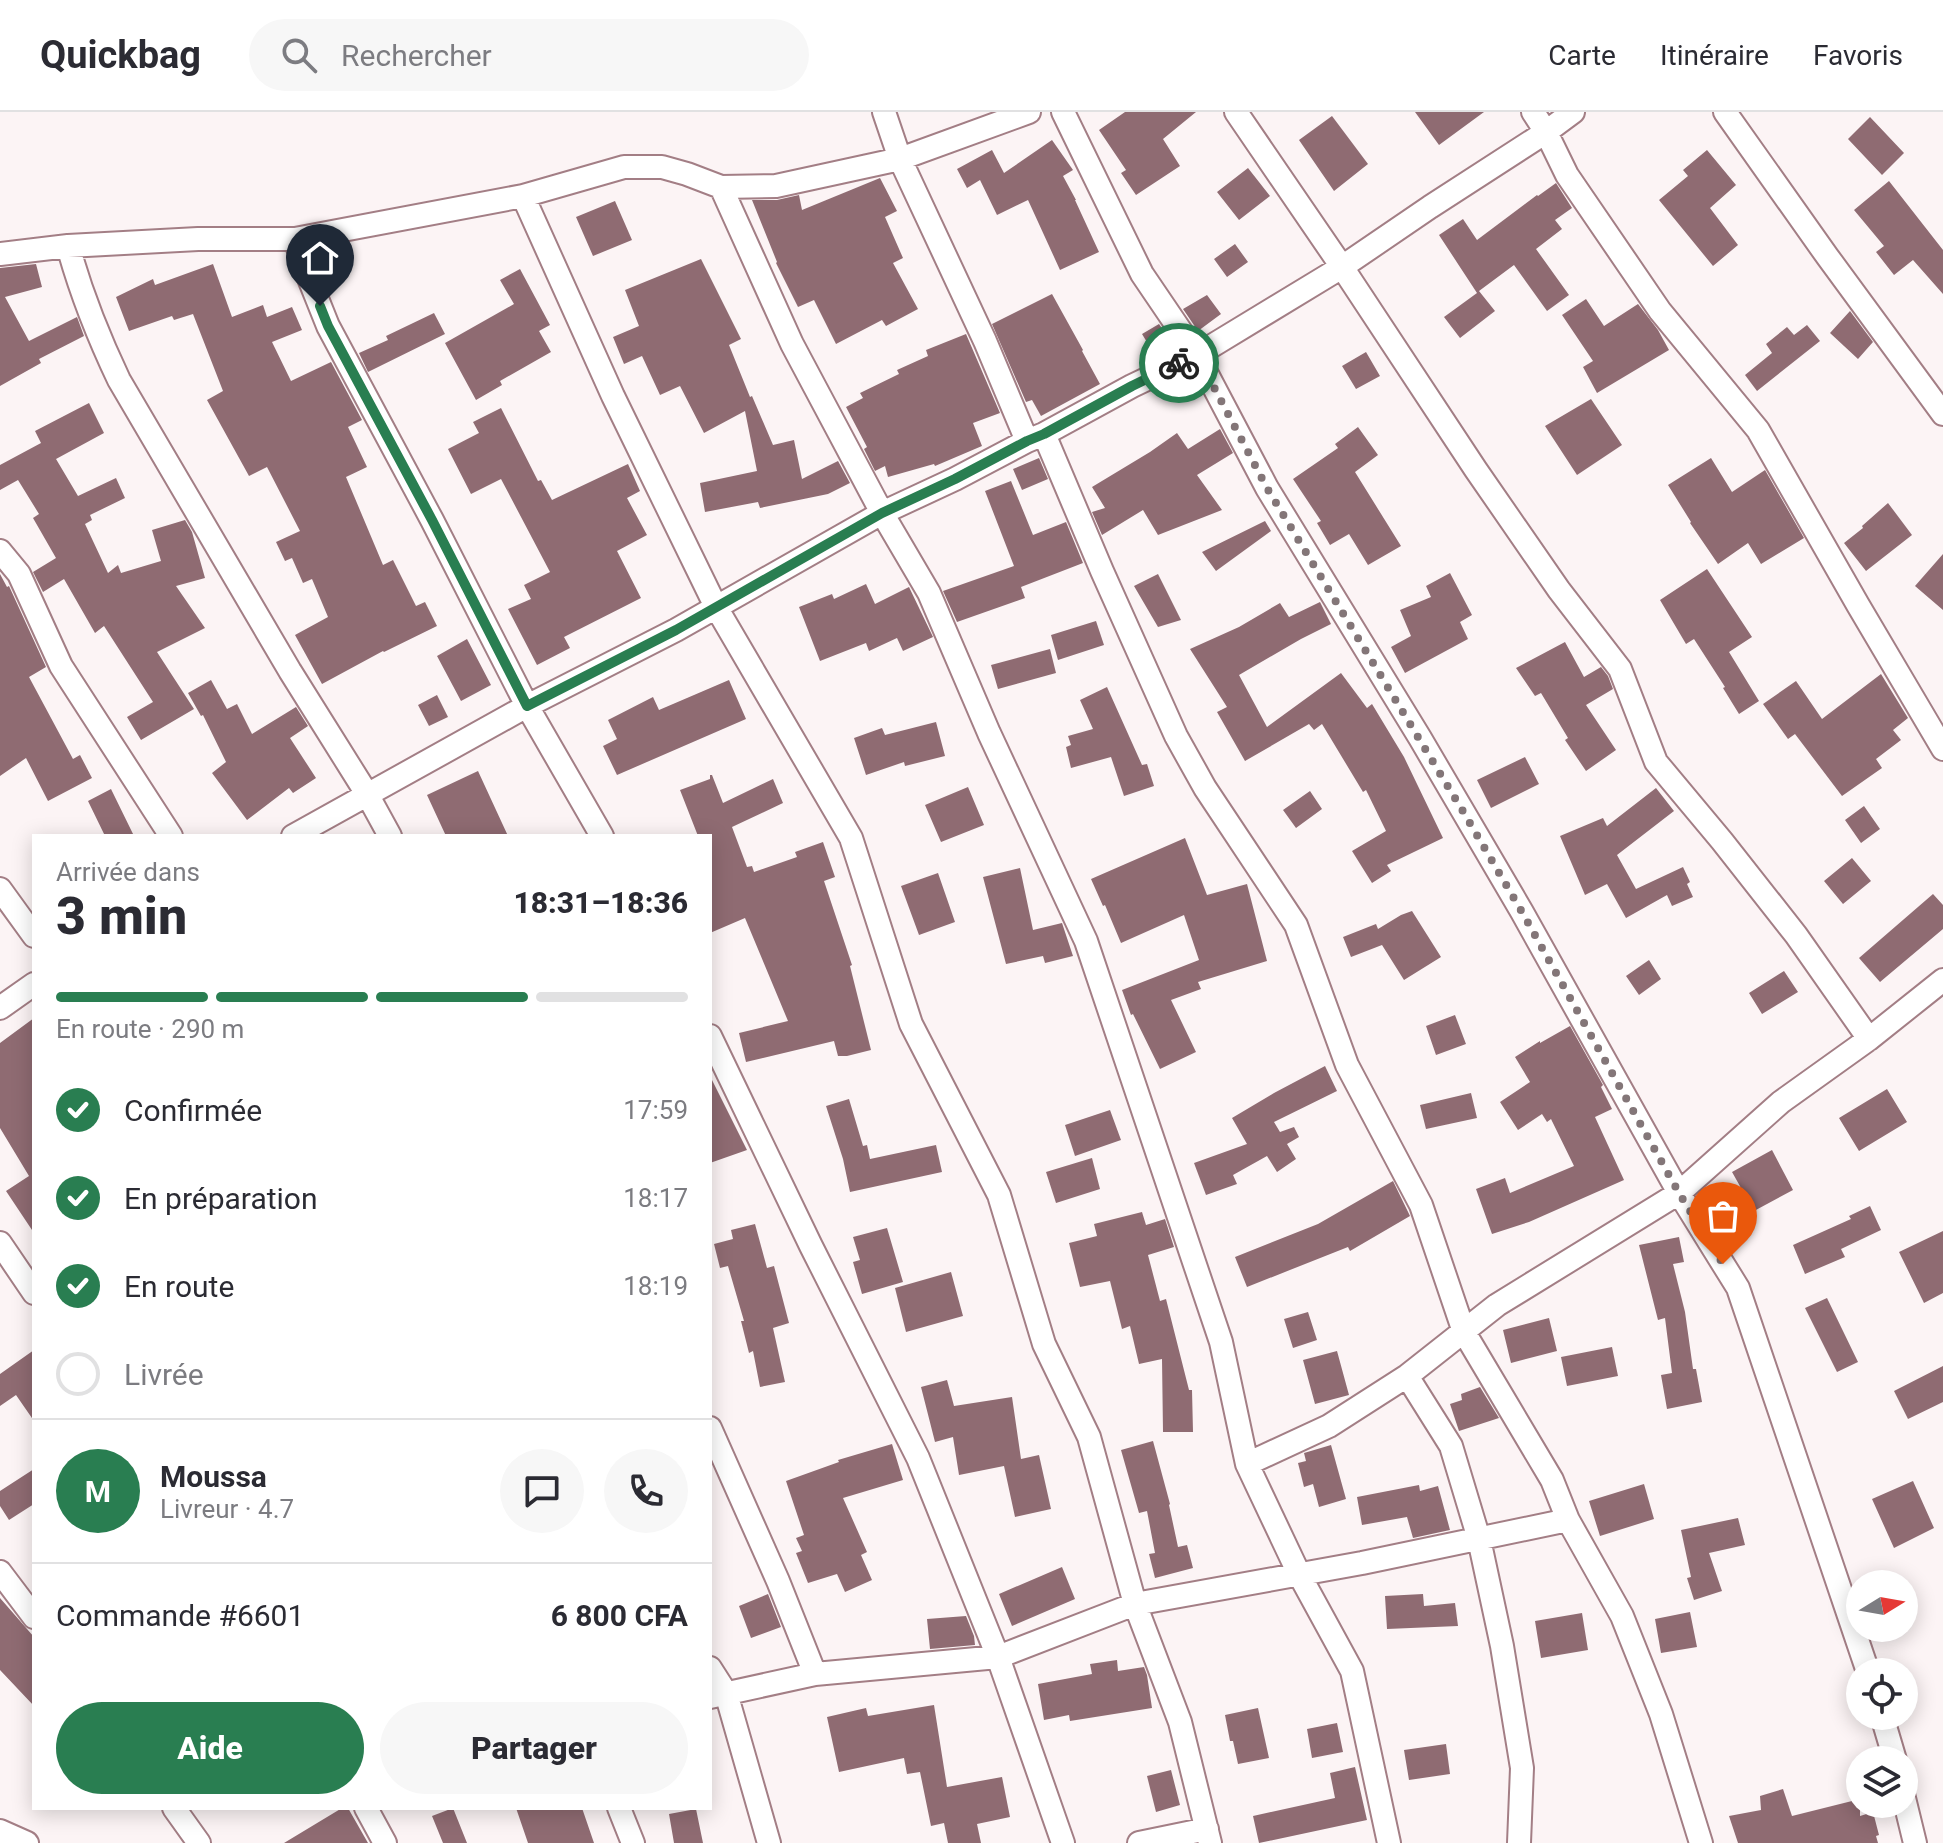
<!DOCTYPE html>
<html lang="fr">
<head>
<meta charset="utf-8">
<style>
	body { margin:0; font-family:Roboto,sans-serif; background:#f7f7f7; color:#2b2b33; height:100vh; display:flex; flex-direction:column; font-size:30px; white-space:nowrap }
	* { box-sizing:border-box; margin:0 }
	p { font-size:26px; color:#7c7c81 }
	.icon { flex:none; width:44px; height:44px; fill:none; stroke:currentColor; stroke-width:2; stroke-linecap:round; stroke-linejoin:round }
	.map { position:relative; flex:1; overflow:hidden }
	.drawer { position:absolute; left:32px; top:722px; width:680px; height:976px; display:flex; flex-direction:column; background:#fff; border-radius:0px; box-shadow:0 4px 20px #0003 }
	.drawer>* { flex:none }
	.needle { width:52px; rotate:79deg }
	.tools { position:absolute; left:1846px; top:1458px; display:grid; gap:16px }
	.tools a { display:grid; place-items:center; width:72px; height:72px; border-radius:50%; background:#fff; box-shadow:0 4px 20px #0003; font-size:40px }
	.pin { position:absolute; display:grid; place-items:center; width:68px; height:68px; color:#fff; margin:-82px -34px; border-radius:50% 50% 50% 0; rotate:-45deg; box-shadow:0 0 8px #0007 }
	.pin .icon { rotate:45deg }
	.courier { position:absolute; display:grid; place-items:center; width:80px; height:80px; margin:-40px; border:6px solid #297e51; border-radius:50%; background:#fff; color:#222; box-shadow:0 2px 10px #0007 }
	.headline em { font-style:normal; font-weight:800 }
	.headline div { display:flex; flex-direction:column-reverse }
	.headline { display:flex; align-items:center; justify-content:space-between; height:136px; padding:0 24px }
	h1 { font-size:52px; font-weight:800; line-height:60px }
	.bar { display:grid; grid-template-columns:repeat(4,1fr); gap:12px 8px; align-content:center; height:96px; padding:0 24px }
	.bar i { height:10px; border-radius:6px; background:#e1e1e2 }
	.bar .on { background:#297e51 }
	.bar p { grid-column:span 4 }
	.line { display:flex; align-items:center; gap:20px; padding:0 24px; border-top:2px solid #e1e1e2 }
	.line div { flex:1 }
	.round { display:grid; place-items:center; flex:none; width:84px; height:84px; border-radius:42px; background:#f7f7f7 }
	ol { padding:0 24px; list-style:none }
	li { display:flex; align-items:center; gap:24px; height:88px }
	li p { margin-inline-start:auto }
	li .icon { padding:8px; border-radius:50%; background:#297e51; color:#fff; stroke-width:4 }
	li:last-child { color:#7c7c81 }
	li i { width:44px; height:44px; border:4px solid #e1e1e2; border-radius:50% }
	.button { display:flex; gap:16px; margin-top:auto; padding:16px 24px }
	.button a { flex:1; height:92px; border-radius:48px; background:#297e51; color:#fff; font-size:32px; font-weight:800; line-height:92px; text-align:center }
	.button a+a { background:#f7f7f7; color:#2b2b33 }
	header { display:flex; align-items:center; gap:48px; box-sizing:border-box; height:112px; padding:0 40px; background:#fff; border-bottom:2px solid #e1e1e2 }
	header strong { font-size:38px }
	nav { display:flex; gap:44px; margin-inline-start:auto; font-size:28px }
	.search { width:560px; height:72px; background:#f7f7f7; display:flex; align-items:center; gap:20px; box-sizing:border-box; padding:0 28px; border-radius:44px; color:#7c7c81; font-size:30px }
	.map>svg:first-child { display:block }
	.building { fill:#8f6b72 }
	.lines { fill:none; stroke-linecap:round; stroke-linejoin:round }
	.minor-casing { stroke:#a37e85; stroke-width:26 }
	.minor { stroke:#fff; stroke-width:22 }
	.done { stroke:#837678; stroke-width:8; stroke-dasharray:0 14.4 }
	.route { stroke:#297e51; stroke-width:10 }
</style>
</head>
<body>
<header>
<strong>Quickbag</strong>
<div class="search"><svg class="icon" aria-label="search" viewBox="0 0 24 24"><circle cx="10" cy="10" r="6"/><path d="M15 15l6 6"/></svg>Rechercher</div>
<nav><a>Carte</a><a>Itinéraire</a><a>Favoris</a></nav>
</header>
<div class="map">
<svg width="1943" height="1731" viewBox="0 0 1943 1731">
	<rect width="100%" height="100%" fill="#fcf4f5"/>
	<path class="building" d="M1125,0H1196L1163,27L1180,54L1136,83L1121,61L1126,58L1099,18Z
		M1415,0H1484L1439,33Z
		M1332,4L1368,52L1334,79L1299,28Z
		M1870,5L1904,41L1882,63L1848,27Z
		M1052,28L1073,58L1063,64L1076,88H1075L1099,140L1060,158L1028,88L997,103L980,68L967,76L957,57L992,38L1004,61Z
		M1707,38L1736,73L1710,96L1738,133L1713,154L1659,88L1688,64L1683,58Z
		M1248,56L1270,84L1239,108L1217,80Z
		M880,66L897,99L885,105L903,146L893,151L918,197L886,214L882,208L836,232L814,188L798,195L776,151L777,150L752,88H777L799,83L802,98Z
		M1889,69L1943,138V182L1913,148L1894,163L1876,140L1884,134L1854,98Z
		M1556,71L1572,96L1555,108L1562,117L1536,137L1569,183L1547,199L1514,153L1479,179L1495,199L1460,226L1444,205L1477,181L1439,123L1463,107L1477,128L1537,83L1538,84Z
		M615,89L632,128L593,144L576,105Z
		M1235,132L1248,150L1227,165L1214,147Z
		M701,147L741,227L729,233L750,285L752,284L773,333L794,328L802,367L838,349L850,371L828,382L760,396L758,390L705,400L700,371L757,359L745,299L704,321L680,274L660,283L642,244L624,252L613,225L639,214L625,178Z
		M36,152L42,175L5,185L29,229L77,205L84,224L39,247L41,251L0,274V156Z
		M213,152L232,205L263,193L267,205L292,195L302,218L272,230L291,269L331,250L362,308L348,315L367,355L346,365L383,453L393,448L416,494L425,490L437,514L384,540L383,539L322,572L295,523L328,505L312,467L303,471L292,446L285,449L276,430L300,419L267,355L249,364L207,288L223,279L193,202L174,208L172,204L129,219L116,185L153,167L155,173Z
		M520,157L550,213L539,219L551,240L500,269L502,273L476,288L445,231L514,192L500,168Z
		M1052,182L1083,238L1082,239L1100,272L1041,304L1032,288L1026,290L992,212Z
		M1207,183L1221,202L1198,219L1183,197Z
		M1586,187L1604,214L1638,192L1658,218L1669,238L1597,281L1583,255L1593,249L1562,203Z
		M1850,199L1873,230L1858,247L1830,221Z
		M434,201L445,222L368,260L359,241L388,228L386,224Z
		M1159,212L1174,234L1156,245L1142,222Z
		M1807,213L1820,229L1757,279L1745,263L1772,241L1766,232L1787,215L1794,223Z
		M966,222L1000,301L973,311L982,334L935,354L934,352L888,365L885,354L875,359L864,337L867,335L846,295L863,286L860,281L899,262L897,258L928,244L926,238Z
		M1366,240L1380,264L1356,277L1342,254Z
		M1591,287L1622,333L1577,363L1545,314Z
		M89,291L104,321L56,347L78,384L116,366L125,386L90,403L92,408L85,412L108,461L118,453L121,461L161,449L152,418L185,408L192,420L205,466L176,474L205,516L157,540L194,597L141,628L127,605L153,590L104,514L95,521L64,467L43,480L33,460L56,446L33,406L39,402L18,368L0,378V353L41,331L35,319Z
		M501,296L538,369L541,368L552,388L628,352L640,379L627,386L647,423L617,439L641,486L564,525L570,536L537,553L508,497L531,487L524,473L550,460L501,367L471,382L448,337L479,321L473,310Z
		M1358,315L1378,343L1355,360L1401,434L1368,453L1349,422L1330,433L1317,411L1321,409L1293,367L1338,336L1335,332Z
		M1220,317L1233,341L1197,363L1222,398L1158,423L1143,398L1102,423L1092,400L1105,396L1092,375L1150,340L1177,321L1188,337Z
		M1039,346L1048,367L1022,378L1013,357Z
		M1711,346L1732,380L1765,358L1804,426L1761,452L1748,431L1718,452L1690,411L1691,410L1668,373Z
		M1011,369L1033,423L1066,410L1083,451L1021,475L1025,486L957,510L943,479L1014,454L985,379Z
		M1888,391L1912,423L1866,459L1844,431L1863,416L1862,414Z
		M1265,409L1271,419L1216,459L1202,440Z
		M1943,442V498L1915,474Z
		M1707,457L1752,525L1729,540L1759,589L1739,602L1723,576L1725,575L1694,527L1686,532L1660,488Z
		M1450,461L1472,503L1460,510L1468,527L1405,561L1391,535L1411,524L1400,498L1431,485L1426,474Z
		M0,462L7,475L9,474L46,555L29,565L73,647L80,643L92,666L48,689L26,646L0,664Z
		M1158,462L1181,508L1158,515L1134,474Z
		M866,472L875,492L909,475L933,525L903,539L897,526L869,539L866,531L820,549L799,495L832,482L834,487Z
		M1320,490L1331,512L1301,527L1239,563L1267,615L1341,561L1367,596L1372,592L1404,645L1443,726L1387,753L1391,759L1372,771L1352,739L1386,719L1366,678L1363,680L1322,612L1314,618L1309,612L1245,649L1217,600L1227,595L1190,537L1239,515L1280,491L1289,505Z
		M1096,509L1104,533L1058,548L1051,523Z
		M467,527L491,573L461,589L437,544Z
		M1565,530L1584,565L1601,555L1608,564L1613,577L1586,593L1616,638L1586,659L1565,628L1568,626L1541,581L1535,584L1516,556Z
		M1050,537L1056,561L998,577L991,553Z
		M1881,562L1908,606L1893,618L1901,628L1876,647L1882,656L1842,684L1795,622L1788,627L1763,592L1796,569L1822,607Z
		M211,568L227,597L237,592L252,622L296,595L308,614L290,626L316,666L293,681L289,676L247,708L212,661L226,650L203,603L201,604L188,581Z
		M729,568L746,607L617,663L603,634L617,627L608,608L653,585L659,598Z
		M1107,575L1142,653L1147,652L1154,674L1124,684L1111,645L1071,656L1066,635L1071,633L1068,624L1093,617L1080,588Z
		M437,583L448,605L429,614L418,593Z
		M936,610L945,644L905,654L904,650L866,663L854,626L882,616L885,623Z
		M1525,645L1539,672L1491,696L1477,668Z
		M478,659L508,724H446L427,683Z
		M710,663H712L723,691L773,667L783,691L732,715L747,755L752,754L754,760L797,745L795,740L823,730L835,765L824,769L852,853L850,854L871,938L847,944H838L834,929L746,950L739,921L788,909L745,806L710,821V724H698L680,678L710,667Z
		M968,675L984,713L941,730L925,693Z
		M1656,676L1674,699L1617,743L1636,777L1683,755L1690,770L1687,772L1693,785L1672,794L1667,783L1626,806L1607,772L1585,783L1560,724L1603,706L1607,714Z
		M111,677L134,724H105L88,689Z
		M1310,679L1322,697L1296,716L1283,698Z
		M1864,694L1880,717L1861,731L1845,708Z
		M1185,726L1207,783L1247,772L1267,849L1198,870L1201,877L1171,888L1196,940L1160,957L1133,902L1131,903L1122,878L1199,848L1184,803L1121,831L1105,793L1103,794L1091,767Z
		M1852,746L1871,769L1843,792L1824,769Z
		M1020,756L1033,818L1062,811L1073,844L1045,851L1043,844L1006,852L983,765Z
		M938,761L955,810L919,823L901,774Z
		M1933,782L1943,793V817L1880,870L1859,846Z
		M1412,799L1441,845L1404,868L1382,833L1351,845L1343,825L1376,812L1378,817L1401,803Z
		M1649,848L1661,867L1639,883L1626,864Z
		M1784,859L1798,880L1762,902L1749,881Z
		M1455,903L1466,932L1436,943L1426,914Z
		M34,906V1121L6,1079L29,1064L0,1016V931Z
		M1570,914L1603,973L1601,975L1612,997L1595,1005L1624,1068L1529,1110L1492,1122L1476,1077L1505,1066L1510,1081L1574,1054L1551,1007L1547,1010L1542,1002L1518,1018L1500,990L1530,970L1515,945L1540,929V931Z
		M1325,954L1337,979L1274,1010L1280,1020L1294,1015L1299,1025L1287,1032L1296,1047L1277,1060L1267,1044L1233,1063L1237,1072L1206,1083L1194,1051L1247,1032L1232,1006L1274,981Z
		M710,964L747,1038L710,1051Z
		M1887,977L1907,1010L1859,1039L1839,1006Z
		M1471,981L1477,1006L1426,1017L1420,993Z
		M849,987L863,1034L867,1033L870,1047L936,1033L942,1060L850,1080L843,1047L826,994Z
		M1110,998L1121,1028L1075,1044L1065,1013Z
		M1772,1038L1793,1078L1754,1099L1732,1060Z
		M1092,1046L1100,1077L1056,1091L1046,1060Z
		M1393,1069L1410,1104L1350,1139L1348,1135L1247,1175L1235,1145L1318,1112Z
		M1870,1094L1881,1118L1841,1137L1845,1145L1805,1162L1793,1133L1851,1107L1849,1104Z
		M1142,1100L1146,1113L1165,1107L1174,1135L1148,1143L1160,1189L1166,1187L1189,1278H1192L1193,1320H1163L1162,1247L1139,1252L1130,1214L1122,1217L1110,1169L1080,1175L1069,1131L1097,1124L1094,1112Z
		M755,1112L767,1156L774,1154L789,1211L773,1216L785,1270L760,1275L753,1239L749,1241L741,1209H744L728,1154L720,1156L714,1132L733,1127L731,1118Z
		M887,1116L903,1170L862,1182L853,1150L860,1148L853,1125Z
		M1943,1119V1181L1924,1191L1899,1140Z
		M1679,1125L1684,1150L1673,1152L1685,1200L1693,1257H1696L1702,1290L1667,1297L1661,1263L1672,1261L1665,1206L1658,1208L1639,1133Z
		M951,1160L963,1204L906,1220L895,1176Z
		M1827,1186L1858,1250L1837,1260L1805,1196Z
		M1308,1200L1317,1228L1293,1236L1284,1207Z
		M1549,1206L1557,1239L1511,1251L1503,1218Z
		M1612,1235L1618,1264L1567,1274L1561,1245Z
		M34,1238V1309L16,1283L0,1294V1262Z
		M1337,1239L1349,1283L1315,1292L1303,1248Z
		M1943,1254V1290L1908,1307L1894,1279Z
		M947,1268L954,1294L1012,1285L1021,1347L1039,1343L1051,1397L1015,1405L1004,1354L959,1363L953,1325L935,1330L921,1275Z
		M1480,1275L1499,1306L1459,1319L1450,1292L1462,1288L1461,1282Z
		M1153,1329L1170,1392L1169,1393L1178,1435L1187,1433L1193,1456L1155,1466L1149,1442L1155,1441L1147,1399L1139,1401L1121,1338Z
		M892,1332L903,1368L843,1386L867,1440L861,1443L872,1468L845,1480L837,1462L808,1471L796,1441L802,1439L796,1426L804,1423L786,1369L839,1350L838,1348Z
		M1331,1333L1346,1387L1319,1395L1313,1372L1304,1375L1298,1351L1306,1349L1304,1341Z
		M34,1357V1392L9,1408L0,1394V1379Z
		M1913,1369L1934,1416L1894,1436L1872,1387Z
		M1644,1372L1654,1407L1600,1424L1589,1389Z
		M1419,1373L1420,1379L1438,1374L1450,1418L1413,1426L1407,1405L1362,1413L1357,1385Z
		M1738,1406L1745,1433L1709,1441L1722,1479L1694,1488L1687,1466L1691,1465L1681,1418Z
		M1062,1455L1075,1487L1012,1514L999,1482Z
		M768,1482L781,1515L751,1526L739,1494Z
		M1423,1482L1424,1494L1455,1491L1458,1514L1387,1517L1385,1484Z
		M0,1486L34,1525V1594L0,1558Z
		M1690,1500L1697,1535L1661,1541L1655,1507Z
		M1582,1501L1588,1538L1541,1546L1535,1509Z
		M966,1504L974,1524L975,1533L930,1537L927,1507Z
		M1117,1548L1118,1559L1144,1555L1147,1563L1152,1596L1070,1609L1069,1603L1044,1608L1038,1572L1092,1562L1090,1552Z
		M934,1593L947,1675L1002,1665L1010,1705L977,1712L981,1731H948L944,1711L931,1714L920,1660L907,1662L904,1646L839,1660L827,1605L866,1596L868,1604Z
		M1258,1596L1269,1646L1238,1652L1233,1629H1230L1225,1603Z
		M1337,1611L1343,1640L1312,1646L1307,1617Z
		M1446,1632L1450,1662L1409,1668L1404,1638Z
		M1355,1655L1367,1708L1259,1731L1253,1704L1335,1686L1330,1661Z
		M1171,1658L1180,1693L1156,1700L1147,1664Z
		M1783,1677L1792,1704L1860,1687V1704L1873,1700L1879,1723L1876,1724L1878,1731H1738L1729,1704L1761,1698L1760,1684Z
		M342,1696H348L368,1731H284Z
		M453,1696L467,1731H443L432,1704Z
		M516,1696H582L594,1731H528Z
		M696,1697L703,1731H674L669,1702Z"/>
	<g class="lines">
		<g class="minor-casing">
			<path id="minor" d="M884,0L900,47L985,229L1027,329
				M1063,0L1142,162L1197,243L1267,376L1420,626L1522,800L1679,1081L1738,1176L1868,1560
				M1236,0L1342,155L1476,358L1559,478L1620,557L1656,650L1722,729L1796,823L1869,927
				M1533,0L1546,20L1567,63L1660,199L1758,318L1858,493L1943,637
				M1725,0L1827,144L1943,302
				M721,75L792,232L882,401L929,481L989,621L1086,829L1221,1230L1247,1352L1299,1462L1352,1559L1389,1731
				M523,84L613,284L716,495L851,726L911,912L999,1083L1044,1232L1089,1325L1135,1492L1180,1610L1210,1731
				M295,127L304,154L328,214L432,408L527,594L602,724
				M68,134C81,181 98,224 119,268L290,559L367,682L390,724
				M0,142L68,134L198,127H295L523,84L624,55H662L687,62L721,75L776,74L900,47L1029,0
				M1044,322L1102,459L1176,624L1205,676L1296,813L1347,953L1421,1093L1464,1220L1552,1368L1568,1408L1622,1504L1661,1602L1701,1731
				M0,439L19,462L61,554L171,724
				M293,724L527,594L676,518L882,401L955,367L1027,329L1044,322L1132,274L1197,243L1342,155L1430,95L1546,20L1573,0
				M0,777L34,824
				M0,896L34,872
				M710,924L811,1134L918,1346L998,1545L1063,1731
				M0,1131L34,1181
				M1407,1264L1451,1334L1479,1427L1502,1534L1522,1656L1519,1731
				M710,1316L778,1469L815,1562
				M1247,1352L1329,1314L1407,1264L1497,1193L1679,1081L1781,990L1869,927L1943,868
				M0,1460L34,1505
				M710,1556L726,1581L769,1731
				M710,1585L815,1562L998,1545L1135,1492L1362,1451L1568,1408
				M1882,1604L1895,1648
				M1904,1686L1915,1731
				M174,1696L199,1731
				M366,1696L385,1731
				M619,1696L633,1731
				M0,1719L27,1731
				M1139,1731L1207,1717"/>
		</g>
		<use href="#minor" class="minor"/>
	</g>
	<g class="lines">
		<path class="done" d="M1179,251L1197,243L1267,376L1464,701L1522,800L1679,1081L1723,1152"/>
		<path class="route" d="M320,194L328,214L432,408L527,594L676,518L882,401L955,367L1027,329L1044,322L1132,274L1179,251"/>
	</g>
</svg>
<div class="tools">
<a><svg class="needle" viewBox="-14 -14 28 28"><path d="M0-13l5 13h-10z" fill="#e53935"/><path d="M0 13l5-13h-10z" fill="#7c7c81"/></svg></a>
<a><svg class="icon" aria-label="locate" viewBox="0 0 24 24"><circle cx="12" cy="12" r="6"/><path d="M12 2v4M12 18v4M2 12h4M18 12h4"/></svg></a>
<a><svg class="icon" aria-label="layers" viewBox="0 0 24 24"><path d="M12 4l9 5-9 5-9-5zM3 14l9 5 9-5"/></svg></a>
</div>
<div class="pin" style="left:1723px;top:1152px;background:#ea580c"><svg class="icon" aria-label="bag" viewBox="0 0 24 24"><path d="M5 8h14l-1 12H6zM9 8a3 3 0 0 1 6 0"/></svg></div>
<div class="pin" style="left:320px;top:194px;background:#1f2937"><svg class="icon" aria-label="home" viewBox="0 0 24 24"><path d="M3 11l9-7 9 7M6 9v11h12V9"/></svg></div>
<div class="courier" style="left:1179px;top:251px"><svg class="icon" aria-label="bike" viewBox="0 0 24 24"><circle cx="6" cy="16" r="4"/><circle cx="18" cy="16" r="4"/><path d="M6 16l4-8h5l3 8M10 8l3 8H6M13 5h3"/></svg></div>
<section class="drawer">
<div class="headline"><div><h1>3 min</h1><p>Arrivée dans</p></div><em>18:31–18:36</em></div>
<div class="bar"><i class="on"></i><i class="on"></i><i class="on"></i><i></i><p>En route · 290 m</p></div>
<ol>
<li><svg class="icon" aria-label="check" viewBox="0 0 24 24"><path d="M5 12l5 5 9-10"/></svg>Confirmée<p>17:59</p></li>
<li><svg class="icon" aria-label="check" viewBox="0 0 24 24"><path d="M5 12l5 5 9-10"/></svg>En préparation<p>18:17</p></li>
<li><svg class="icon" aria-label="check" viewBox="0 0 24 24"><path d="M5 12l5 5 9-10"/></svg>En route<p>18:19</p></li>
<li><i></i>Livrée</li>
</ol>
<div class="line" style="height:144px"><b class="round" style="background:#297e51;color:#fff">M</b><div><b>Moussa</b><p>Livreur · 4.7</p></div><a class="round"><svg class="icon" aria-label="chat" viewBox="0 0 24 24"><path d="M4 5h16v11H9l-5 4z"/></svg></a><a class="round"><svg class="icon" aria-label="phone" viewBox="0 0 24 24"><path d="M5 4h4l2 5-3 2q2 4 5 5l2-3 5 2v4C11 20 4 13 5 4z"/></svg></a></div>
<div class="line" style="height:104px"><div>Commande #6601</div><b>6 800 CFA</b></div>
<div class="button"><a>Aide</a><a>Partager</a></div>
</section>
</div>
</body>
</html>
